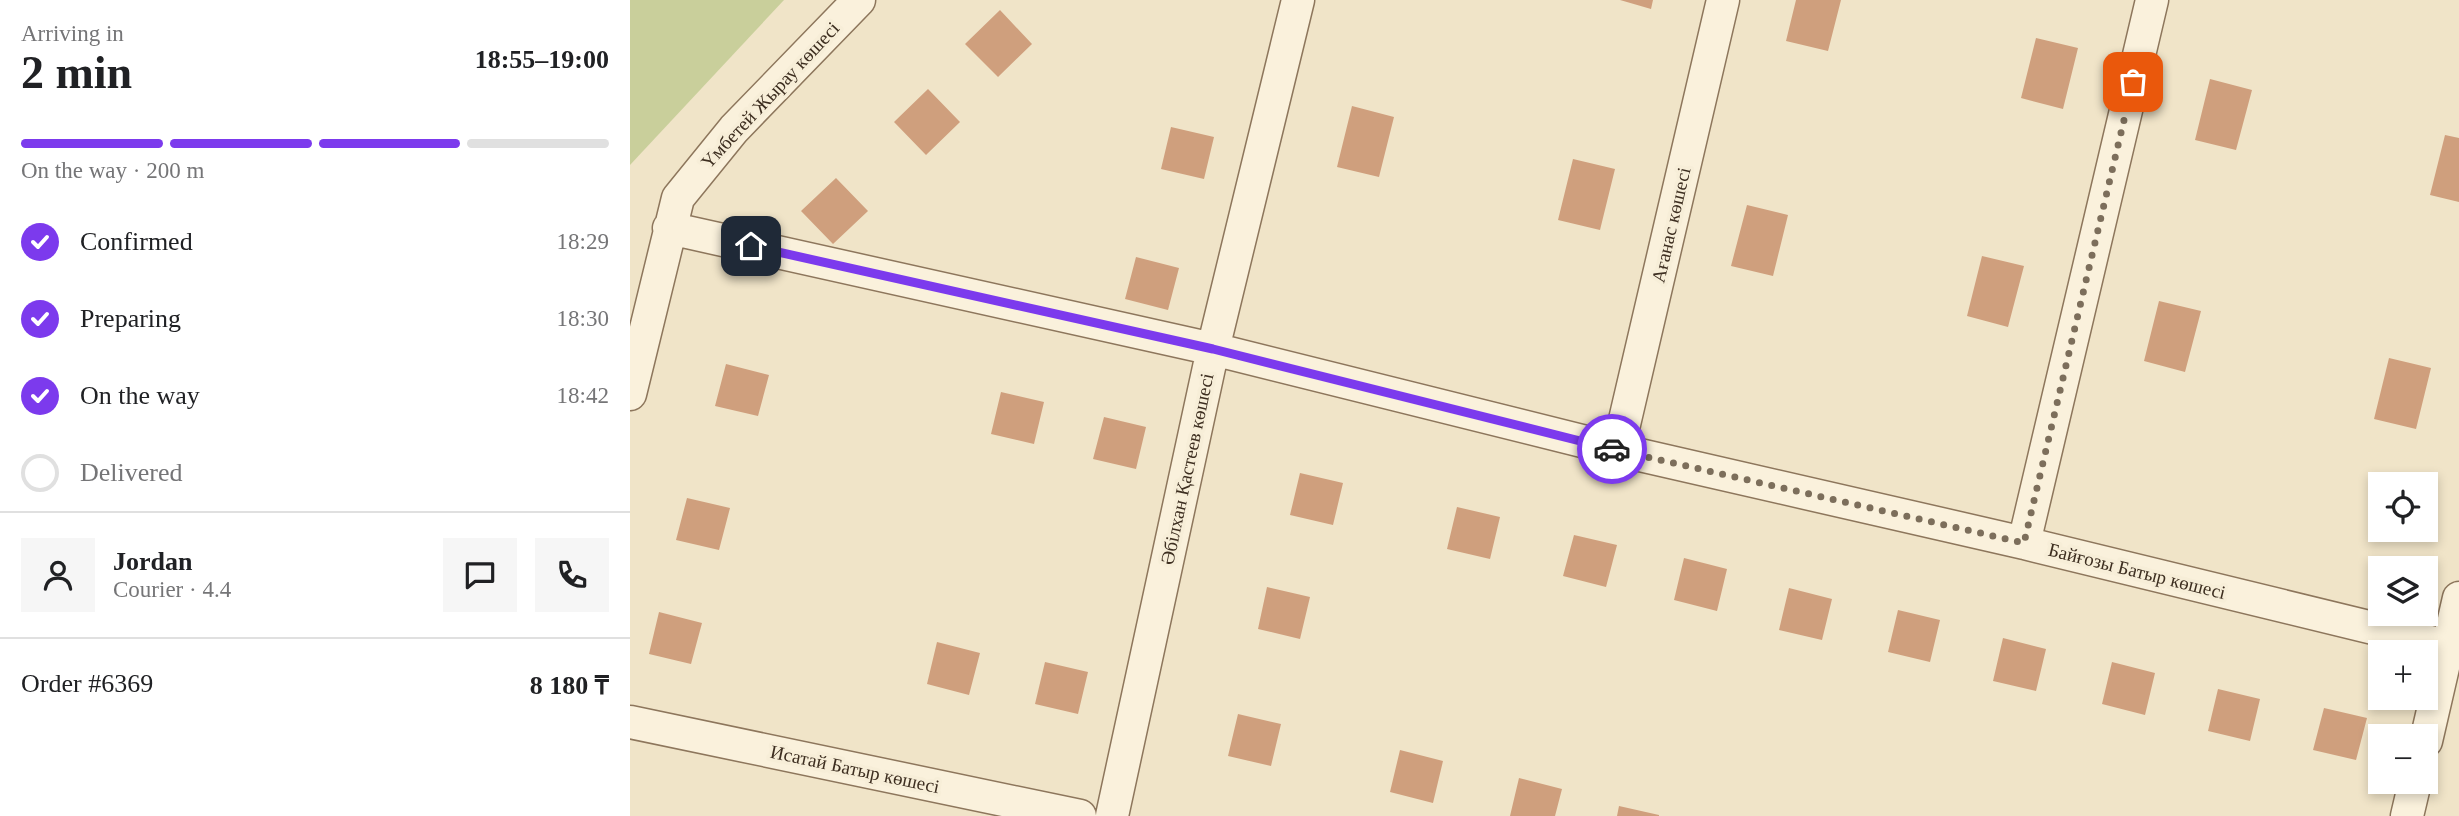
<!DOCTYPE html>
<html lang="en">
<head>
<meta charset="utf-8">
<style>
	body { margin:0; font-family:Georgia,serif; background:#f6f6f6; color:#202124; height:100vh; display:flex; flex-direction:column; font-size:26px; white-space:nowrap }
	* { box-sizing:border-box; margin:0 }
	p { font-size:23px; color:#757577 }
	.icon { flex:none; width:38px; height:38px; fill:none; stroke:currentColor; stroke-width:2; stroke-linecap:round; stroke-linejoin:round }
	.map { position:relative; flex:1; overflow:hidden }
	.panel { display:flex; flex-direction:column; background:#fff; width:630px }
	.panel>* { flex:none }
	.tools { position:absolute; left:1738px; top:472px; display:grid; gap:14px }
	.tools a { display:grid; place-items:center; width:70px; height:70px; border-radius:0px; background:#fff; box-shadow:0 4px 10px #0003; font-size:35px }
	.pin { position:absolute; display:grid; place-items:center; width:60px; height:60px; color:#fff; margin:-30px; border-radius:14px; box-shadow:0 4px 10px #0006 }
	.courier { position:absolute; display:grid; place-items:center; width:70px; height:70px; margin:-35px; border:5px solid #7c3aed; border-radius:50%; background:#fff; color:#222; box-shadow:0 2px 9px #0007 }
	.head em { font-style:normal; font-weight:600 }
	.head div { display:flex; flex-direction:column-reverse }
	.head { display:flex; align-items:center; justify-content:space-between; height:119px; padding:0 21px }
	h1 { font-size:46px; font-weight:600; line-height:52px }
	.bar { display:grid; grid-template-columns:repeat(4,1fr); gap:10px 7px; align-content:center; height:84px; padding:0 21px }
	.bar i { height:9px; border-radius:5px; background:#e0e0e0 }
	.bar .active { background:#7c3aed }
	.bar p { grid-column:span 4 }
	.line { display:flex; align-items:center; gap:18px; padding:0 21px; border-top:2px solid #e0e0e0 }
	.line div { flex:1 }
	.round { display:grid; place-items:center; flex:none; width:74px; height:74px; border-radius:0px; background:#f6f6f6 }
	ol { padding:0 21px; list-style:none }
	li { display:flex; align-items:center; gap:21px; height:77px }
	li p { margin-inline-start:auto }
	li .icon { padding:7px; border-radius:50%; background:#7c3aed; color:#fff; stroke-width:4 }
	li:last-child { color:#757577 }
	li i { width:38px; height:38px; border:4px solid #e0e0e0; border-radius:50% }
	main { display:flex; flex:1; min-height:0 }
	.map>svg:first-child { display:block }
	.green { fill:#c9cf9b }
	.building { fill:#cf9f7d }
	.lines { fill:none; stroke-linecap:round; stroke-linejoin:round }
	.minor-casing { stroke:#8d765c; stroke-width:35 }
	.minor { stroke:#faf1dc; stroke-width:32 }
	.done { stroke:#7c6e5b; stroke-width:7; stroke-dasharray:0 12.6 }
	.route { stroke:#7c3aed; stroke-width:9 }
	.labels { text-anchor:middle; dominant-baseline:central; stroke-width:7; stroke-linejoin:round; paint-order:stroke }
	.street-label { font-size:19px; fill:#3d2e20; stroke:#f7eed8 }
</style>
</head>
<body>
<main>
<section class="panel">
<div class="head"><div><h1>2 min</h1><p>Arriving in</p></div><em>18:55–19:00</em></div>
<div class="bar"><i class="active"></i><i class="active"></i><i class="active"></i><i></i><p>On the way · 200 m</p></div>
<ol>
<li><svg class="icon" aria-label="check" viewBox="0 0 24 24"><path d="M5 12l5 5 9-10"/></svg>Confirmed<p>18:29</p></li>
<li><svg class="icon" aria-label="check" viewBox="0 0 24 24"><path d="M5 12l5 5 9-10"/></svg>Preparing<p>18:30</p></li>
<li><svg class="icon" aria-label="check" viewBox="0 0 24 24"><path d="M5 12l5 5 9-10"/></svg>On the way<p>18:42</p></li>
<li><i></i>Delivered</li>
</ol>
<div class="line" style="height:126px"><a class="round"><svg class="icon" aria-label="person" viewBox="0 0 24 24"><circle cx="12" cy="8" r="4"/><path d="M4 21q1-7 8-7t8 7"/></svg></a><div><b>Jordan</b><p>Courier · 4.4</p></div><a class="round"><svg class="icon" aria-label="chat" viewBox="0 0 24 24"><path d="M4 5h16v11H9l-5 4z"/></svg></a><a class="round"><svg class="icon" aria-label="phone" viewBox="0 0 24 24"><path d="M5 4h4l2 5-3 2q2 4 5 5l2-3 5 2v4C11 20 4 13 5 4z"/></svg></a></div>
<div class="line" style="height:91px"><div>Order #6369</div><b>8 180 ₸</b></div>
</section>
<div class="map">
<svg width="1829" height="816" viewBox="0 0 1829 816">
	<rect width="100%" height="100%" fill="#f0e4c8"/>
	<path class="green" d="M0,0H154L0,165Z"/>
	<path class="building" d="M990,0H1023L1021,9Z
		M1166,0H1211L1198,51L1156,41Z
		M370,10L402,44L368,77L335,44Z
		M1406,38L1448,48L1433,109L1391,98Z
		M1580,79L1622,90L1606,150L1565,140Z
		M298,89L330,122L296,155L264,122Z
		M722,106L764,117L749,177L707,167Z
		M541,127L584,137L574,179L531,169Z
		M1815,135L1829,138V202L1800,195Z
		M943,159L985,169L970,230L928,220Z
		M206,178L238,211L203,244L171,211Z
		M1117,205L1158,215L1143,276L1101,266Z
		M1352,256L1394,266L1378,327L1337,316Z
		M506,257L549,268L538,310L495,299Z
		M1529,301L1571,311L1555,372L1514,361Z
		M1759,358L1801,368L1786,429L1744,419Z
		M96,364L139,375L128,416L85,406Z
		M371,392L414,402L404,444L361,434Z
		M474,417L516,427L506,469L463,459Z
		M670,473L713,483L703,525L660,515Z
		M57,498L100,508L89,550L46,540Z
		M827,507L870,517L860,559L817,549Z
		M944,535L987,545L976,587L933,576Z
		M1054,558L1097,569L1087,611L1044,600Z
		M637,587L680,597L670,639L628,629Z
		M1159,588L1202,599L1192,640L1149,630Z
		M1268,610L1310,620L1300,662L1258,652Z
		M29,612L72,623L61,664L19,654Z
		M1373,638L1416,649L1406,691L1363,681Z
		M307,642L350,653L339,695L297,684Z
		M415,662L458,672L448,714L405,704Z
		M1482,662L1525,673L1515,715L1472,704Z
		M1588,689L1630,699L1620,741L1578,731Z
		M1694,708L1737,718L1726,760L1683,750Z
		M608,714L651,724L641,766L598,756Z
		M770,750L813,761L803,803L760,792Z
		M889,778L932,789L925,816H880Z
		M989,806L1029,815V816H987Z"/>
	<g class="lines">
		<g class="minor-casing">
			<path id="minor" d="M39,228L583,349L988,450L1394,543L1829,649
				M0,394L48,198L104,129L229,0
				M988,450L1093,0
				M1394,543L1522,0
				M0,722L450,816
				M1796,741L1829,598
				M482,816L583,349L668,0
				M1777,816L1785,782"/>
		</g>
		<use href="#minor" class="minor"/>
	</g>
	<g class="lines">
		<path class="done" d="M982,449L1394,543L1503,82"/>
		<path class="route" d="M121,246L583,349L982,449"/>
	</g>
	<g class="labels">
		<g class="street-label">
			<text transform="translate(140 95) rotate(-47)">Үмбетей Жырау көшесі</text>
			<text transform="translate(1041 225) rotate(-77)">Ағанас көшесі</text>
			<text transform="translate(557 469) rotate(-78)">Әбілхан Қастеев көшесі</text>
			<text transform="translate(1507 571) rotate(14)">Байғозы Батыр көшесі</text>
			<text transform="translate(225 769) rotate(12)">Исатай Батыр көшесі</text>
		</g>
	</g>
</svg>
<div class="tools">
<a><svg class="icon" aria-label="locate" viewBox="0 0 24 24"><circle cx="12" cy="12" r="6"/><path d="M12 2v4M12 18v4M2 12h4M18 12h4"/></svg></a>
<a><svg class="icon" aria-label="layers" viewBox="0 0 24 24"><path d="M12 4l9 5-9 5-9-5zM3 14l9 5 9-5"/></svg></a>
<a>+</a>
<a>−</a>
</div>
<div class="pin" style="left:1503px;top:82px;background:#ea580c"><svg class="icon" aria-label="bag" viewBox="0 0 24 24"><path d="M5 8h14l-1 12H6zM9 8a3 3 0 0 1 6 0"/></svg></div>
<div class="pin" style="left:121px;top:246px;background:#1f2937"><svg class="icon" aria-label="home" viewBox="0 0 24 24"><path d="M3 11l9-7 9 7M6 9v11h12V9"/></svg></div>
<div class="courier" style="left:982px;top:449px"><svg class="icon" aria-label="car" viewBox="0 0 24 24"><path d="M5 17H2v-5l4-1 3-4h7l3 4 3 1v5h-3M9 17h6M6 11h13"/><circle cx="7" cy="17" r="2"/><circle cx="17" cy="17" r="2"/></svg></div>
</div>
</main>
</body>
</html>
